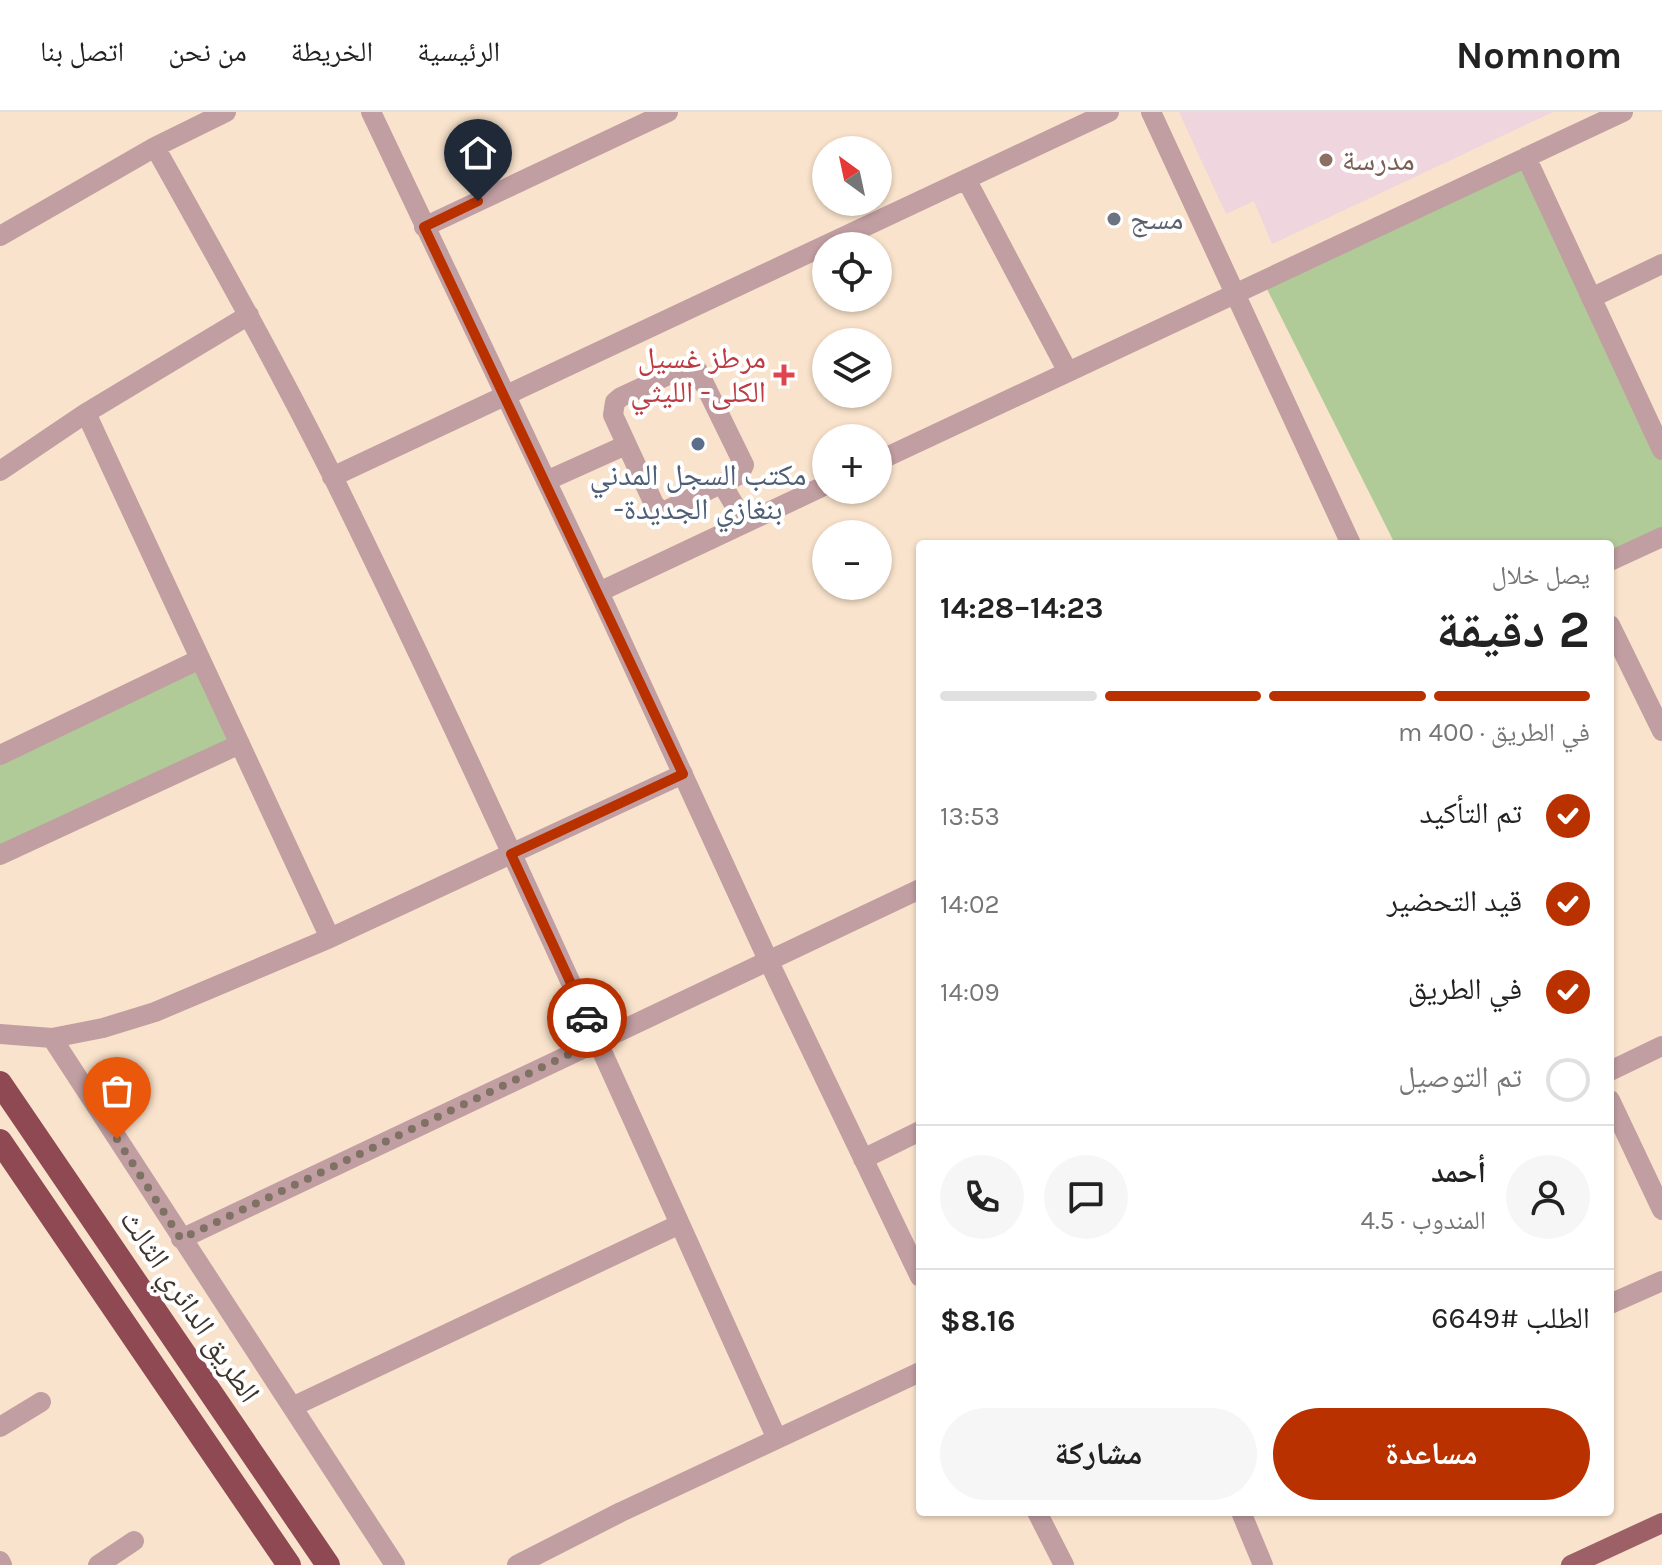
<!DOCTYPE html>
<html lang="ar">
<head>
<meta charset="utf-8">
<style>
	body { margin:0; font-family:Karla,"Noto Naskh Arabic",sans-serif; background:#f6f6f6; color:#222; direction:rtl; height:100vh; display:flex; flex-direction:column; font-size:30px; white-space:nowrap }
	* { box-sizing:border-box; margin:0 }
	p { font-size:26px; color:#767676 }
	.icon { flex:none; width:44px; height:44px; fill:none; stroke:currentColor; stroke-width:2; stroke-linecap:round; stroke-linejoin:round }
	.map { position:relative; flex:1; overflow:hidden; direction:ltr }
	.panel { position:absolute; left:916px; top:428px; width:698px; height:976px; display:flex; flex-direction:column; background:#fff; border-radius:8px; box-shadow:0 2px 6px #0004; direction:rtl }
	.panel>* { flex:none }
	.needle { width:52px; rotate:327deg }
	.tools { position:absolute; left:812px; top:24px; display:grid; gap:16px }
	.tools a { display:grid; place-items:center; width:80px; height:80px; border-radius:50%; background:#fff; box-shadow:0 2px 6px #0004; font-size:40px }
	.pin { position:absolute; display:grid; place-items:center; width:68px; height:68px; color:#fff; margin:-82px -34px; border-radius:50% 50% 50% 0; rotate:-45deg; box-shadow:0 0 8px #0007 }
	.pin .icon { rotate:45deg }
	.courier { position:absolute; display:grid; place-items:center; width:80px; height:80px; margin:-40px; border:6px solid #ba3100; border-radius:50%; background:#fff; color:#222; box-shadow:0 2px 10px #0007 }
	.head em { font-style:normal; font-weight:700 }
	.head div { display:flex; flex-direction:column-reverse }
	.head { display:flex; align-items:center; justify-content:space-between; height:136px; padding:0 24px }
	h1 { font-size:52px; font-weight:700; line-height:60px }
	.bar { display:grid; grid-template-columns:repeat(4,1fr); gap:12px 8px; align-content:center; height:96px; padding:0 24px }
	.bar i { height:10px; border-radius:6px; background:#e0e0e0 }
	.bar .current { background:#ba3100 }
	.bar p { grid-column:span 4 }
	.line { display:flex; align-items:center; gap:20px; padding:0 24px; border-top:2px solid #e0e0e0 }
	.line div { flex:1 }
	.round { display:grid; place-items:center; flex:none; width:84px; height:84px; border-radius:42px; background:#f6f6f6 }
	ol { padding:0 24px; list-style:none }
	li { display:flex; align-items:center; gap:24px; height:88px }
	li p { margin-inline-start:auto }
	li .icon { padding:8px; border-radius:50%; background:#ba3100; color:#fff; stroke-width:4 }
	li:last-child { color:#767676 }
	li i { width:44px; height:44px; border:4px solid #e0e0e0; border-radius:50% }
	.action { display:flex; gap:16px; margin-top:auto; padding:16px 24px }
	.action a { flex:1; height:92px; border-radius:48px; background:#ba3100; color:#fff; font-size:32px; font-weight:700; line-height:92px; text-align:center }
	.action a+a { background:#f6f6f6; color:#222 }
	header { display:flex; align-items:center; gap:48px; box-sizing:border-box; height:112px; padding:0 40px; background:#fff; border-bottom:2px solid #e0e0e0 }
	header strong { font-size:38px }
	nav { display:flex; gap:44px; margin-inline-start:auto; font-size:28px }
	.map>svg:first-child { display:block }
	.education { fill:#efd5dd }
	.green { fill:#b0cb98 }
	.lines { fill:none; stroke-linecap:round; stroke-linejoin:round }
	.minor { stroke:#c19ea1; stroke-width:20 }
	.major { stroke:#9d6067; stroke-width:20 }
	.highway { stroke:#8e4952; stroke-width:24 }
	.done { stroke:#7f7264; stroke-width:8; stroke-dasharray:0 14.4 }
	.route { stroke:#ba3100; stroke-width:10 }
	.education-dot { fill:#8d6e63; stroke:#fff; stroke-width:3 }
	.worship-dot { fill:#6b7280; stroke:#fff; stroke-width:3 }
	.health-dot { fill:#e0444e; stroke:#fff; stroke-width:3 }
	.service-dot { fill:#5c6f8a; stroke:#fff; stroke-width:3 }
	.labels { text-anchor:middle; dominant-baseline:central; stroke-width:8; stroke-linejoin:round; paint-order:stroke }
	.education-label { font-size:30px; fill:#785e54; stroke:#fff; text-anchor:start }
	.worship-label { font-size:30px; fill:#5b616d; stroke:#fff; text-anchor:start }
	.health-label { font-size:30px; fill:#be3a42; stroke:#fff; text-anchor:end }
	.service-label { font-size:30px; fill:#4e5e75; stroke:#fff }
	.street-label { font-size:30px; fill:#3e352c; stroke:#fff }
</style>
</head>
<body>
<header>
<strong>Nomnom</strong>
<nav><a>الرئيسية</a><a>الخريطة</a><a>من نحن</a><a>اتصل بنا</a></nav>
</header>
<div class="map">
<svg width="1662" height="1453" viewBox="0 0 1662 1453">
	<rect width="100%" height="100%" fill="#f9e3cc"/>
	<path class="education" d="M1179,0H1553L1272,132L1254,89L1226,102Z"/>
	<path class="green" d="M1516,44L1662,345V421L1610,445V432H1395L1261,165Z
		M204,546L242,630L0,742V643Z"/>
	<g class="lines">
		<path class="minor" d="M371,0L599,480L769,850L920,1165
			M1151,0L1351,432
			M155,35C216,144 277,253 333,365C489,682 631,1005 777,1327
			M1526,45L1662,338
			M966,67L1068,260
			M424,115L668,0
			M0,124L155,35L226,0
			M1591,186L1662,152
			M688,254L698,259L744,353L739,363L665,399L659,397L654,392L613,303L615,290L621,285Z
			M86,301L330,826
			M878,349L1623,0
			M0,359L86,301L249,203
			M332,365L1109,0
			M546,369L626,333
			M722,372L745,411
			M1610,449L1662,425
			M599,480L826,373
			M1610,513L1662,619
			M0,643L200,547
			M0,743L240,632
			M0,922L52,926L103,916L155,900L330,826L683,662
			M52,926L395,1453
			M1610,959L1662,934
			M1610,988L1662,1098
			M863,1047L920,1019
			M181,1127L920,777
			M1610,1192L1662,1169
			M292,1295L680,1112
			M0,1315L41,1290
			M1037,1400L1064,1453
			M1241,1400L1263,1453
			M0,1449L2,1453
			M98,1453L134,1429
			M517,1453L621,1400L920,1260"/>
		<path class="major" d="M1571,1453L1662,1411"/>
		<path class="highway" d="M0,971L328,1453
			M0,1029L289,1453"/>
	</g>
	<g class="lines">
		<path class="done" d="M117,1027L181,1127L597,929L587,906"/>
		<path class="route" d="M478,89L424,115L683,662L511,742L587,906"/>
	</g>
	<circle class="education-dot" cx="1326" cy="48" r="8"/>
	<circle class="worship-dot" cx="1114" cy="107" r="8"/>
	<path class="health-dot" d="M780 251h8v8h8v8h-8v8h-8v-8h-8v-8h8z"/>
	<circle class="service-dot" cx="698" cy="332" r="8"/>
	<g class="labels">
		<g class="education-label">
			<text x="1342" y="48">مدرسة</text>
		</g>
		<g class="worship-label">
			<text x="1130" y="107">مسج</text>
		</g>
		<g class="health-label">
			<text x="766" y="246">مرطز غسيل<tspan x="766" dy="34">الكلى- الليثي</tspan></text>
		</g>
		<g class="service-label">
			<text x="698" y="363">مكتب السجل المدني<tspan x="698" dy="34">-بنغازي الجديدة</tspan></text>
		</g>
		<g class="street-label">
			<text transform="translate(190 1194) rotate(56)">الطريق الدائري الثالث</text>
		</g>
	</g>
</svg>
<div class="tools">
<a><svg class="needle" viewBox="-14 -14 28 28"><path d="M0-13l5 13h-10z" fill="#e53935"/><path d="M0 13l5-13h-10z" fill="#767676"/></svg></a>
<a><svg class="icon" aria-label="locate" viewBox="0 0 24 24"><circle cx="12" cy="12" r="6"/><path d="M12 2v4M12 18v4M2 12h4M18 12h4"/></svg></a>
<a><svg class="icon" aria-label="layers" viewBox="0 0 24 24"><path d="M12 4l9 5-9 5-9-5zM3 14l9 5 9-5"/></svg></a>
<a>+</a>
<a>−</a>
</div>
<div class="pin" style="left:117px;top:1027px;background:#ea580c"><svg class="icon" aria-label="bag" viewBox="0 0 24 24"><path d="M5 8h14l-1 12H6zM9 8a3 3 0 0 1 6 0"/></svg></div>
<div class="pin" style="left:478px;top:89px;background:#1f2937"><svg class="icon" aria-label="home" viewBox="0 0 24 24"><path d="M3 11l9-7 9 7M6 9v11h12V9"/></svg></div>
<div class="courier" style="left:587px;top:906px"><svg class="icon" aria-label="car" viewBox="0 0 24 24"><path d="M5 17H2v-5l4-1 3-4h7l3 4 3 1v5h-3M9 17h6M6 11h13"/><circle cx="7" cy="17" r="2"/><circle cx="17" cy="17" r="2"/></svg></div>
<section class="panel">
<div class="head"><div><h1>2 دقيقة</h1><p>يصل خلال</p></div><em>14:23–14:28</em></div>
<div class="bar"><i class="current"></i><i class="current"></i><i class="current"></i><i></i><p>في الطريق · 400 m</p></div>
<ol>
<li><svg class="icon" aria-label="check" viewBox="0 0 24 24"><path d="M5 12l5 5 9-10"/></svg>تم التأكيد<p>13:53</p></li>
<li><svg class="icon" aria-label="check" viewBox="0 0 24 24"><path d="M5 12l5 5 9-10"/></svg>قيد التحضير<p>14:02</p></li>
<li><svg class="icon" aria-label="check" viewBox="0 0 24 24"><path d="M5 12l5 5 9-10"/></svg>في الطريق<p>14:09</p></li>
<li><i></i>تم التوصيل</li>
</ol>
<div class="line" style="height:144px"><a class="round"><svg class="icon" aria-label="person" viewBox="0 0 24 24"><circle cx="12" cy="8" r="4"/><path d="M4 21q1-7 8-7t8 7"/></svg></a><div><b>أحمد</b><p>المندوب · 4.5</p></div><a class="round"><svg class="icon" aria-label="chat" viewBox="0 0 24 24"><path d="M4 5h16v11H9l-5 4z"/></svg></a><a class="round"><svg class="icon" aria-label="phone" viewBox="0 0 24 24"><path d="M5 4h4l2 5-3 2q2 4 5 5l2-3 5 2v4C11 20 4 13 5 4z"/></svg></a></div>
<div class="line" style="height:104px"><div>الطلب #6649</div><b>$8.16</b></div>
<div class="action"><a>مساعدة</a><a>مشاركة</a></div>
</section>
</div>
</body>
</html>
